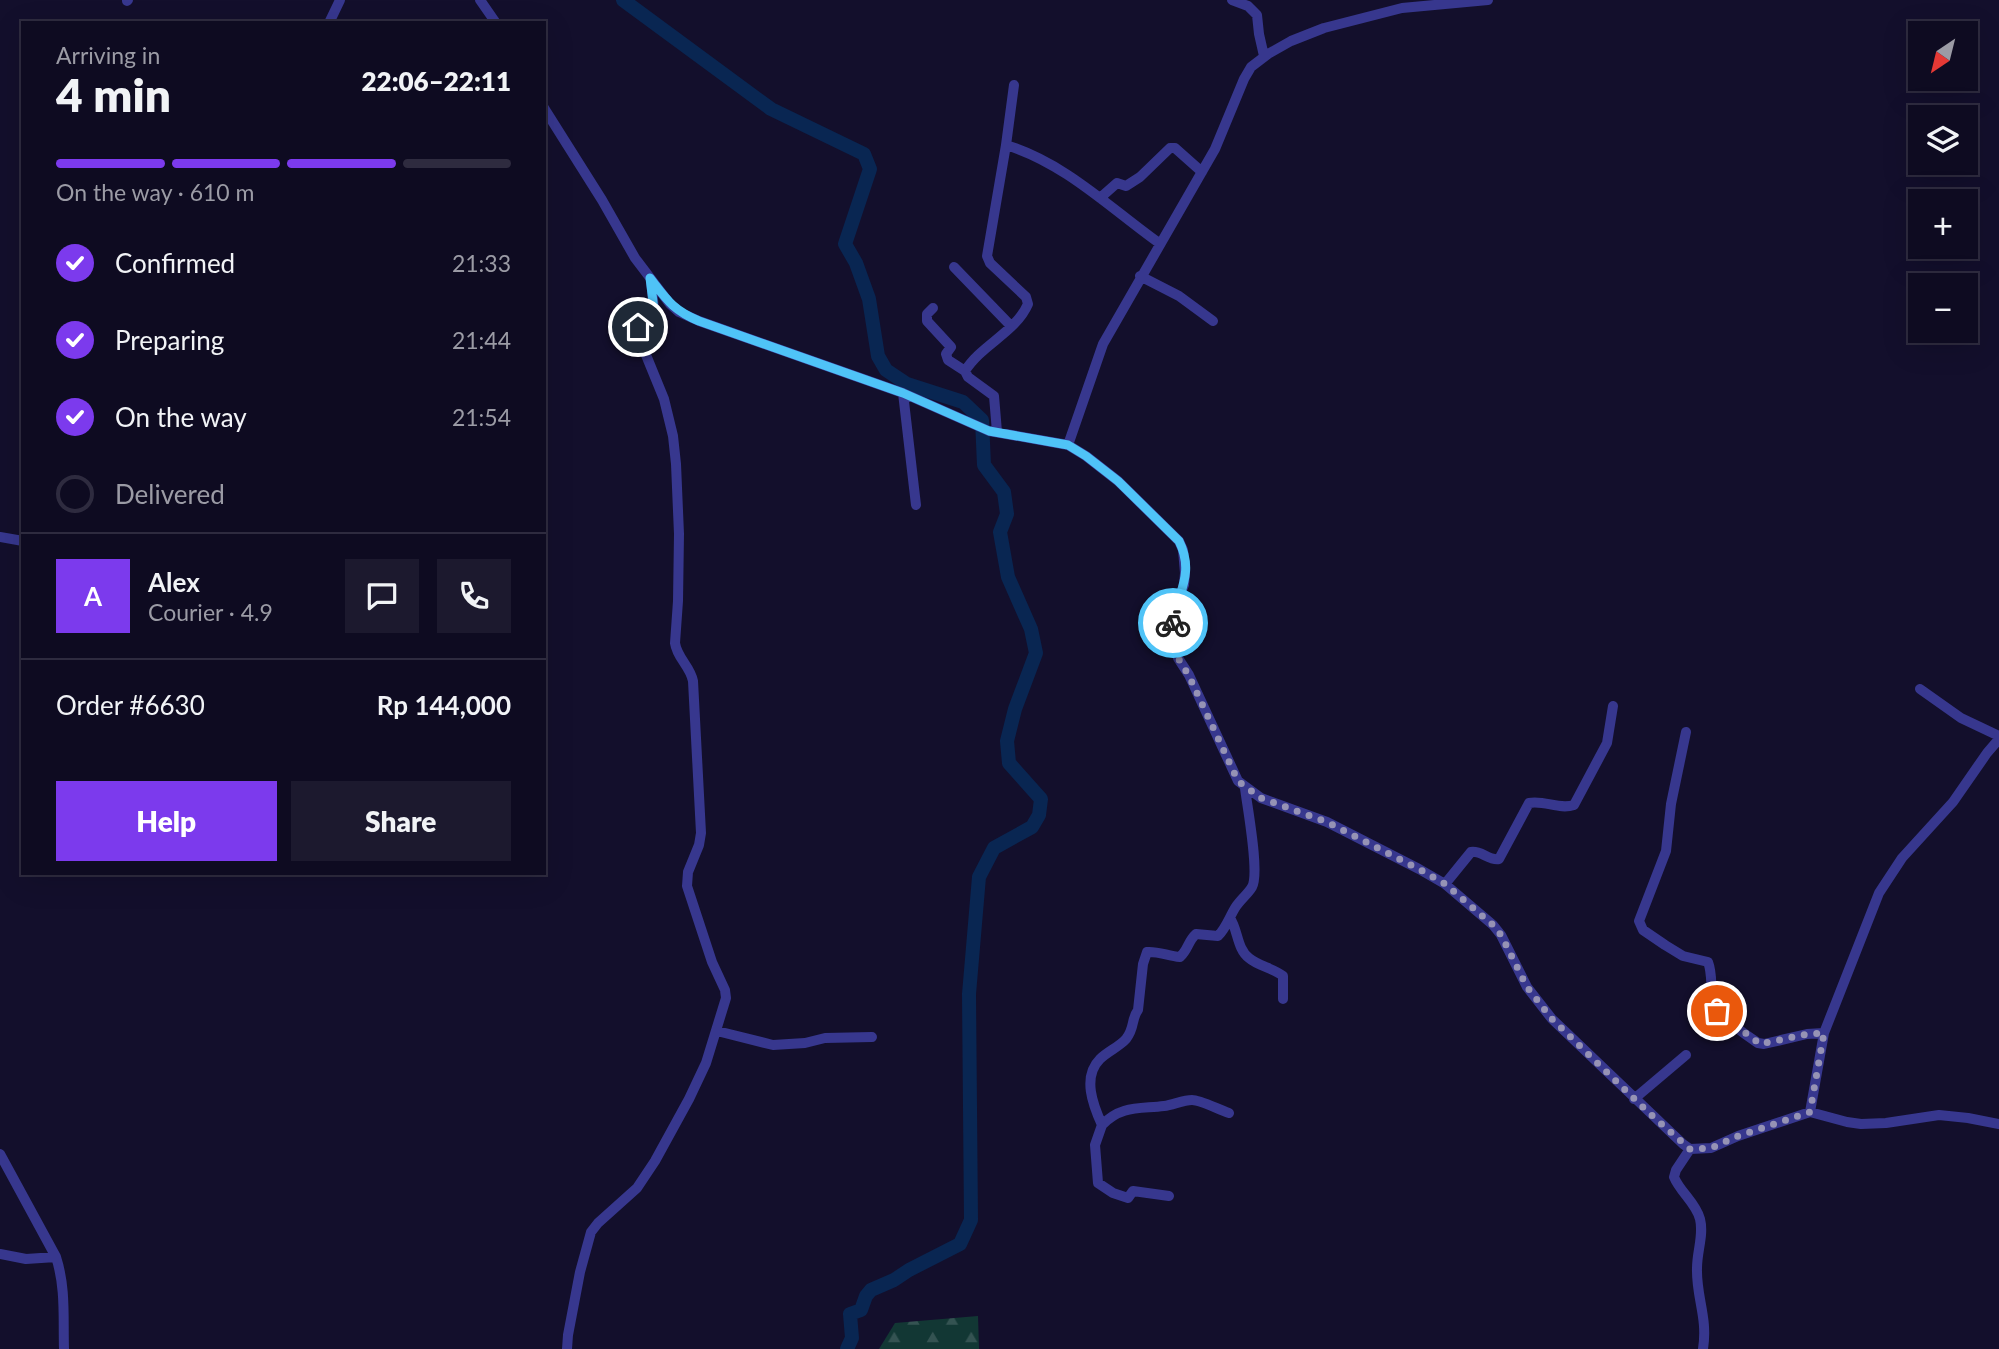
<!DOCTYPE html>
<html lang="en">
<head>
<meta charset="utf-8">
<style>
	body { margin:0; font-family:Lato,sans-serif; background:#1c192e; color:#f1f3f6; height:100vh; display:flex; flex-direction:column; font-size:26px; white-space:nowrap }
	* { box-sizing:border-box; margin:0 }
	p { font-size:23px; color:#9b9ba5 }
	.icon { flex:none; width:38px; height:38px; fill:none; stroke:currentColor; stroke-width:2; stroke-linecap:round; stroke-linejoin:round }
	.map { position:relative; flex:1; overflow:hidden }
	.drawer { position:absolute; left:21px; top:21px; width:525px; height:854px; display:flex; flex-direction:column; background:#0e0b21; border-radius:0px; box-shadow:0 7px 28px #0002,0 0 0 2px #2e2b3f }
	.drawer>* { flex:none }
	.needle { width:46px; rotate:215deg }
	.fabs { position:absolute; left:1908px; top:21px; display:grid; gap:14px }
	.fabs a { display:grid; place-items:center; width:70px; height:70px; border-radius:0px; background:#0e0b21; box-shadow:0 7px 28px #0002,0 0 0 2px #2e2b3f; font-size:35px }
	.pin { position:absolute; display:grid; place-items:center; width:60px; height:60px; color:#fff; margin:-30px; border:4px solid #fff; border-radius:50%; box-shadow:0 2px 7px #0007 }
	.courier { position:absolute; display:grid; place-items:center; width:70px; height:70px; margin:-35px; border:5px solid #4fc3f7; border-radius:50%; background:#fff; color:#222; box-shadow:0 2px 9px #0007 }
	.headline em { font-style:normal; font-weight:800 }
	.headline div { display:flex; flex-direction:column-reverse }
	.headline { display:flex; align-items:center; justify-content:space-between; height:119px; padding:0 35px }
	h1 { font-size:46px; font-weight:800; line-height:52px }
	.bar { display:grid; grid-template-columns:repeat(4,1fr); gap:10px 7px; align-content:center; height:84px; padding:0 35px }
	.bar i { height:9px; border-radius:5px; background:#2e2b3f }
	.bar .selected { background:#7c3aed }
	.bar p { grid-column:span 4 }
	.line { display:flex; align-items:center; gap:18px; padding:0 35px; border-top:2px solid #2e2b3f }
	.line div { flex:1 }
	.round { display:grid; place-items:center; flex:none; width:74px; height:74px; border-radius:0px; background:#1c192e }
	ol { padding:0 35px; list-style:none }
	li { display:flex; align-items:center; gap:21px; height:77px }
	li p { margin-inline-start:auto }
	li .icon { padding:7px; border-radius:50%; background:#7c3aed; color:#fff; stroke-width:4 }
	li:last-child { color:#9b9ba5 }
	li i { width:38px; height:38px; border:4px solid #2e2b3f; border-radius:50% }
	.cta { display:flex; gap:14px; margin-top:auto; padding:14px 35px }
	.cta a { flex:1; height:80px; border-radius:0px; background:#7c3aed; color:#fff; font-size:28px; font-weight:800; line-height:80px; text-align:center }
	.cta a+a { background:#1c192e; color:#f1f3f6 }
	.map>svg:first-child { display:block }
	.forest { fill:url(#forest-firs) }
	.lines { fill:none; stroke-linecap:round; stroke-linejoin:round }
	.river { stroke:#092652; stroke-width:14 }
	.street { stroke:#37378e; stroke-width:10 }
	.done { stroke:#9693b5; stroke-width:7; stroke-dasharray:0 12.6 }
	.route { stroke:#4fc3f7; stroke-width:9 }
</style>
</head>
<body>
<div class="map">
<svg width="1999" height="1349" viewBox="0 0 1999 1349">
	<defs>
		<pattern id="forest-firs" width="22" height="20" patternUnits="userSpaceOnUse" patternTransform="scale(1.75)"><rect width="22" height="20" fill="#123734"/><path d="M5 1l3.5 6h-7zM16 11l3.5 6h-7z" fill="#345352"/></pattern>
	</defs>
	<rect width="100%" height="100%" fill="#130f2c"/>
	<path class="forest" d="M978,1316L979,1349H879L895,1323Z"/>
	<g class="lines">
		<path class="river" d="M623,0L771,109L864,154L870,169L845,244L856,263L869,299L878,356L886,370L907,384L963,402L982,420L984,465L1004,492L1007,514L1000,532L1008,577L1031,629L1036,653L1015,709L1007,741L1009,763L1041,799L1039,815L1032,827L994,848L979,877L969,994L971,1220L960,1244L909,1270L894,1280L871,1290L866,1296L861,1310L850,1314L852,1338L847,1349"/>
		<path class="street" d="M480,0L496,23
			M1232,0L1248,6L1257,15L1259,34L1264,56
			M127,1L128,0
			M329,23L340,0
			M544,108L602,200L635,258L670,304L679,312L699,321L903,393L989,431L1068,445L1086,456L1118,481L1179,541L1183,550L1185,573L1184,585L1178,600L1173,622L1178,658L1189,675L1238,781L1261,798L1327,822L1419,869L1445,884L1493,925L1501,935L1527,987L1552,1019L1683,1144L1690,1149L1711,1148L1738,1136L1810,1112L1847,1122L1861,1124L1886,1123L1939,1115L1968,1118L1999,1124
			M1006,145C1065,163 1110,208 1159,243
			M1100,198L1117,183L1126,186L1140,177L1170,148H1175L1202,172
			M954,267L1011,326
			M1140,276L1179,296L1213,321
			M933,308L927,314V321L951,347L946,354L948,360L965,371
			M903,393L916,505
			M997,432L994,396L968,377L965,371C981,345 1016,332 1028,304L1026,297L990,263L987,256L1006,145L1014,85
			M1068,445L1103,344L1215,149L1244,79L1251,67L1268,54L1291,41L1324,28L1402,8L1488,0
			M0,537L23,541
			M1920,689L1961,718L1999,736
			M1686,732L1671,804L1666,851L1639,921L1643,930L1665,945L1683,956L1708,962C1713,975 1710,988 1713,1001C1715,1014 1746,1035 1758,1043L1764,1044L1807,1034L1824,1033
			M1445,884L1471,852C1481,850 1489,861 1499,859L1529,803C1545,800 1559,810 1574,805L1607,743L1613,706
			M1230,918C1238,930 1237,949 1249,958C1258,966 1273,968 1283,976V999
			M717,1031L773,1045L805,1043L825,1038L872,1037
			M1634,1099L1686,1055
			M1810,1112L1824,1033L1879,893L1902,858L1953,802L1987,753L1999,739
			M1102,1125C1121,1105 1140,1109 1164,1106C1173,1105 1183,1100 1192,1100C1201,1100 1219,1110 1229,1113
			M1690,1149L1676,1170L1674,1177C1680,1192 1696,1203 1700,1219C1704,1235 1697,1251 1697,1268C1696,1297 1708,1317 1703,1349
			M0,1154L56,1257C66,1288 63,1318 64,1349
			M1169,1196L1133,1191L1128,1198L1113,1193L1098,1183L1095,1145L1102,1125C1093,1105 1082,1077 1100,1059C1108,1051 1119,1047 1126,1039C1135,1028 1131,1019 1138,1010L1143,964L1147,952C1158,951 1168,956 1180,957C1188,950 1188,941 1196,934L1218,936C1226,928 1229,918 1235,908C1240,900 1248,894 1252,887C1260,873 1247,806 1245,788
			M0,1254L26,1259L56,1257
			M567,1349L568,1335L580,1272L591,1232L598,1223L637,1188L655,1161L689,1099L706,1063L726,998L725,990L712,962L687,886L688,872L699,845L701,833L693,681C690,666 677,658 675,643L678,601L679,534L676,464L673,436L664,399L637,333C638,323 647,321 655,318L651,281"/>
	</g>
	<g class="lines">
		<path class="done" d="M1173,623L1178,658L1189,676L1238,781L1261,798L1327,822L1419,869L1445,884L1493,925L1501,935L1527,987L1552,1019L1648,1112L1690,1149L1711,1148L1738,1136L1810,1112L1824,1033L1808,1034L1760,1044L1717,1011"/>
		<path class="route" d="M638,327L641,324L655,318L650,278C667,300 673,310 699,321L903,393L989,431L1068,445L1086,456L1118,481L1179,541C1195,573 1178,592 1173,623"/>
	</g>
</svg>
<div class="fabs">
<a><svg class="needle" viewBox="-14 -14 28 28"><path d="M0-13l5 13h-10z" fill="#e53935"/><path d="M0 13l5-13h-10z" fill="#9b9ba5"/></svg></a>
<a><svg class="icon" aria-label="layers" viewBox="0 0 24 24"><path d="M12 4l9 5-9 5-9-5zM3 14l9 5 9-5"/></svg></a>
<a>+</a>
<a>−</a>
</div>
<div class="pin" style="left:1717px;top:1011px;background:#ea580c"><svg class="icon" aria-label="bag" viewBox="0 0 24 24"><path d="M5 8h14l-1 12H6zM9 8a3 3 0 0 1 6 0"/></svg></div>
<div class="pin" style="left:638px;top:327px;background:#1f2937"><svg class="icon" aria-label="home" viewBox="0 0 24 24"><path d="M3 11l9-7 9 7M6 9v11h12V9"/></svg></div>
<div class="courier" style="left:1173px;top:623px"><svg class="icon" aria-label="bike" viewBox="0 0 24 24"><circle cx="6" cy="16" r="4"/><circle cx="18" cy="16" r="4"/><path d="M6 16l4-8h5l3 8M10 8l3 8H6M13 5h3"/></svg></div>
<section class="drawer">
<div class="headline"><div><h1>4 min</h1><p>Arriving in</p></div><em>22:06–22:11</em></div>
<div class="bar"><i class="selected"></i><i class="selected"></i><i class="selected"></i><i></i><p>On the way · 610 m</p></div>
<ol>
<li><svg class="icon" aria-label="check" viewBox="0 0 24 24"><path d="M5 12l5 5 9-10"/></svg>Confirmed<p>21:33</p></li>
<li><svg class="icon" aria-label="check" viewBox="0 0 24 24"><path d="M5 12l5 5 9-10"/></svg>Preparing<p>21:44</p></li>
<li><svg class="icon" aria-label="check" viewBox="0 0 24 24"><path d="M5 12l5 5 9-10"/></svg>On the way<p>21:54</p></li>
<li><i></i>Delivered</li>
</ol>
<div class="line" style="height:126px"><b class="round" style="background:#7c3aed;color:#fff">A</b><div><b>Alex</b><p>Courier · 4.9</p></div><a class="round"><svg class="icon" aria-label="chat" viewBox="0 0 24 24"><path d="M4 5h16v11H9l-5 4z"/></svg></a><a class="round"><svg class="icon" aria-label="phone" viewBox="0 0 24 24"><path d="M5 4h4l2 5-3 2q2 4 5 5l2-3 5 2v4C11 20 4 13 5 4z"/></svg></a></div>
<div class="line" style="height:91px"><div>Order #6630</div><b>Rp 144,000</b></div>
<div class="cta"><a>Help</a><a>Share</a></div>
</section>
</div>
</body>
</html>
